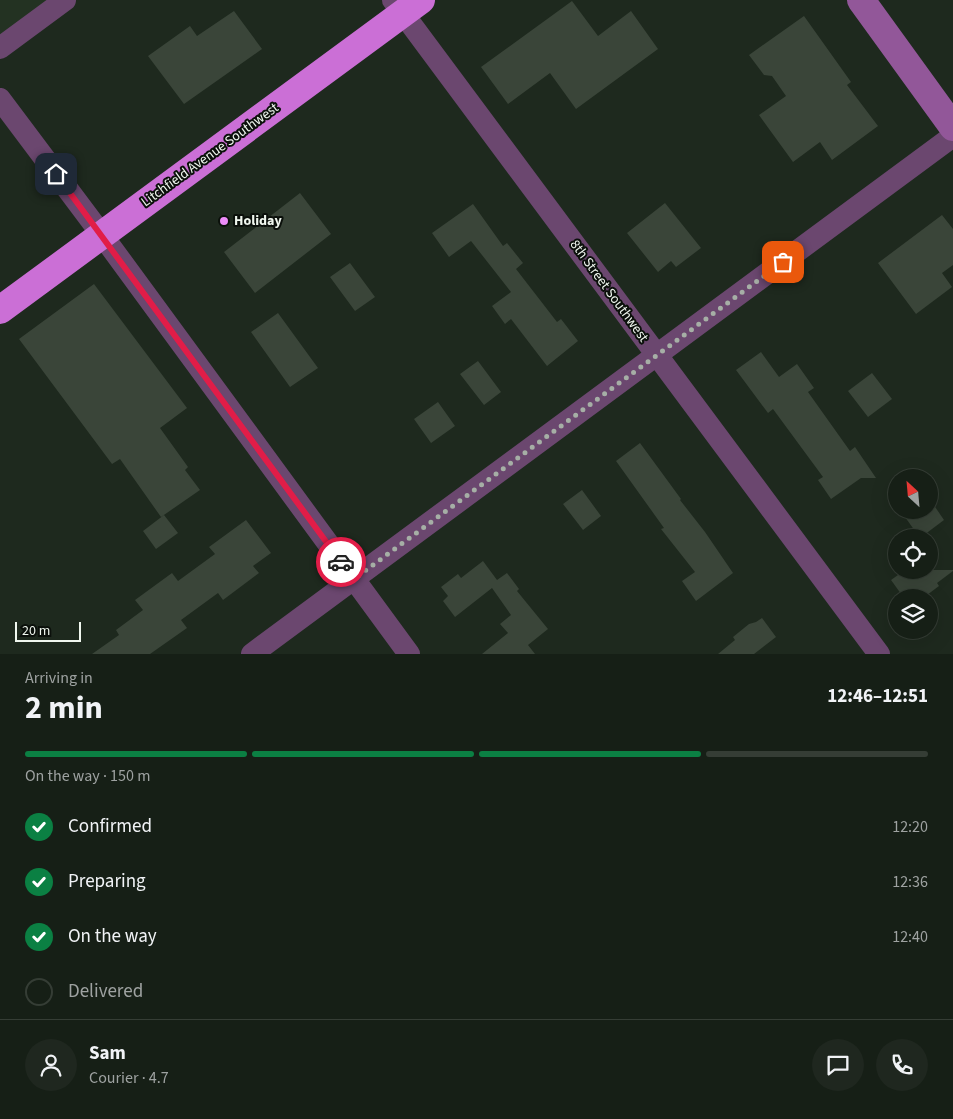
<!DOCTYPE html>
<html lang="en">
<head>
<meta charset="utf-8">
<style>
	body { margin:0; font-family:"Source Sans 3",sans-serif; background:#1f271f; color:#f1f3f6; height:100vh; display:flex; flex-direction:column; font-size:19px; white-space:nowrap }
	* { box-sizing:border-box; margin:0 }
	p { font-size:16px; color:#9ea2a1 }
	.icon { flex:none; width:28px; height:28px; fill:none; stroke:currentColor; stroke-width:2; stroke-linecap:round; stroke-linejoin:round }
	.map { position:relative; height:654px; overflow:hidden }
	.sheet { display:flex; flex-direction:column; background:#161f16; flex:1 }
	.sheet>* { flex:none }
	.needle { width:32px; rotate:334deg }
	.tools { position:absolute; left:888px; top:469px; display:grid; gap:10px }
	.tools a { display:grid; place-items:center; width:50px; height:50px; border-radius:50%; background:#161f16; box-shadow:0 5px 20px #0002,0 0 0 1px #353d35; font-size:25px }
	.scale { position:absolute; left:15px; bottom:12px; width:66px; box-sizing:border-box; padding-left:5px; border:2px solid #f0f7ef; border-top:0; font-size:14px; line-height:18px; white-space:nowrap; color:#f0f7ef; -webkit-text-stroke:4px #0b100b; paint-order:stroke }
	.pin { position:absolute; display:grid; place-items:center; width:42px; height:42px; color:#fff; margin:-21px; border-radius:10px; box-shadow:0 2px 8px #0006 }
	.courier { position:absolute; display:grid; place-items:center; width:50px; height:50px; margin:-25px; border:4px solid #e11d48; border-radius:50%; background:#fff; color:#222; box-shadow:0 1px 6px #0007 }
	.head em { font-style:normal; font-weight:700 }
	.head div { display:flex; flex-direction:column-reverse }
	.head { display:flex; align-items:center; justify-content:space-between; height:85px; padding:0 25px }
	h1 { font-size:32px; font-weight:700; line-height:38px }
	.bar { display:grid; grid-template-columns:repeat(4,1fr); gap:8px 5px; align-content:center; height:60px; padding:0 25px }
	.bar i { height:6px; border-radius:4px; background:#353d35 }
	.bar .current { background:#0b8043 }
	.bar p { grid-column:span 4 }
	.line { display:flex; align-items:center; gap:12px; padding:0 25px; border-top:1px solid #353d35 }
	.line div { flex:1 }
	.round { display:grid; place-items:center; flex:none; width:52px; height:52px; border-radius:26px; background:#1f271f }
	ol { padding:0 25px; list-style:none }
	li { display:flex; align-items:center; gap:15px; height:55px }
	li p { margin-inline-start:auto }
	li .icon { padding:5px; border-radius:50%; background:#0b8043; color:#fff; stroke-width:4 }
	li:last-child { color:#9ea2a1 }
	li i { width:28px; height:28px; border:2px solid #353d35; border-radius:50% }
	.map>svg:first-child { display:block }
	.built { fill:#233222 }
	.building { fill:#3a4539 }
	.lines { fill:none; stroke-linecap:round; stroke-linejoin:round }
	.street { stroke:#6b476f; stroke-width:22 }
	.secondary { stroke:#925799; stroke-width:28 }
	.highway { stroke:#cb6fd6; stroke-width:28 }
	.done { stroke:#a6afa6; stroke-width:5; stroke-dasharray:0 9 }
	.route { stroke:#e11d48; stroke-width:6 }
	.poi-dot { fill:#ed8cf9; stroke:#0b100b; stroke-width:2 }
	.labels { text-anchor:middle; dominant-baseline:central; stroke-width:4; stroke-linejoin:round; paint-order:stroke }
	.street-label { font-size:14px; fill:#f0f7ef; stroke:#0b100b }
	.poi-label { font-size:14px; font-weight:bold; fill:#f0f7ef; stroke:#0b100b; text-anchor:start }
</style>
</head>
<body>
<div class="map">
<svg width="953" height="654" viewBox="0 0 953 654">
	<rect width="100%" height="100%" fill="#1e291e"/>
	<path class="built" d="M0,0H65L0,50Z"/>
	<path class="building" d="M572,1L598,36L631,11L658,49L576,109L550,73L508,104L481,67Z
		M234,11L262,49L184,104L148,56L190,26L197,36Z
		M804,16L851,82L847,85L878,126L832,160L820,142L793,162L759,115L786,96L772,76L764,75L749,55Z
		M300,193L331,234L255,293L224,252Z
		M665,203L701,248L676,267L671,261L658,272L627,233Z
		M473,204L503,246L507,243L523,263L516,269L557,322L561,319L578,341L547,366L511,319L505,324L492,306L511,292L471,241L449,257L432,233Z
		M942,215L953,229V265L942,273L952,287L916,314L878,263Z
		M350,263L375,297L355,311L330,277Z
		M94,284L187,408L160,428L188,467L185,470L200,490L161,517L120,459L112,464L19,339Z
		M278,313L318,368L290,387L251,332Z
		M761,352L779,377L797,364L814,388L808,392L850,451L855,447L876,478H861L831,499L818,480L823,477L773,409L768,413L736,370Z
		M478,361L501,392L484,405L460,374Z
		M872,373L892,399L868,417L848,391Z
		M438,402L455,426L431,443L414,419Z
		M640,443L681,499L680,500L705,532L733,573L696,601L682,581L695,572L661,529L664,528L616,461Z
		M896,485V505L887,492Z
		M582,490L601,516L583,530L563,504Z
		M929,498L944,520L920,538L900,510H929Z
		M164,515L178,533L156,549L143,531Z
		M246,520L271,553L253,566L259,573L223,600L218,593L181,620L187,628L150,654H92L119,635L116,630L143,610L135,600L172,573L178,581L215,554L209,547Z
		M483,561L497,580L507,573L519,589L517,591L548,629L528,645L535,654H482L508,633L500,624L511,615L492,588L455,617L443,601L448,596L441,587L458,574L461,578Z
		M905,570H953V571L937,583L939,586L923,598H904L891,580Z
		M762,618L776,637L754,654H718L735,640L733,637L749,624L756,622Z"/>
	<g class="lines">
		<path class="street" d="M393,0L879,654
			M0,48L65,0
			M0,99L102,235L409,654
			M252,654L953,136"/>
		<path class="secondary" d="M861,0L953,127"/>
		<path class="highway" d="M0,310L421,0"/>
	</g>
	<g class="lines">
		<path class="done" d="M341,562L354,579L783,262"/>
		<path class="route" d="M56,174L341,562"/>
	</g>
	<circle class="poi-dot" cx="224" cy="221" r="5"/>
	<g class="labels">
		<g class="street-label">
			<text transform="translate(210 155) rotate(-36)">Litchfield Avenue Southwest</text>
			<text transform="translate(609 291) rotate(54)">8th Street Southwest</text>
		</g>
		<g class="poi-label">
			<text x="234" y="221">Holiday</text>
		</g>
	</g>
</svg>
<div class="tools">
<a><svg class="needle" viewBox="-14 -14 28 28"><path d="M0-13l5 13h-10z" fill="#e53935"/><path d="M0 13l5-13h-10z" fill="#9ea2a1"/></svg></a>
<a><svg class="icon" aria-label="locate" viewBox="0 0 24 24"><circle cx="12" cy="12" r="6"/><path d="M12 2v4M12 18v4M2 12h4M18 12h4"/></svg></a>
<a><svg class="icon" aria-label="layers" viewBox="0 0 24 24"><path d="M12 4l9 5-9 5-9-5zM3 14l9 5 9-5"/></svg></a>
</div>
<div class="scale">20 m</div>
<div class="pin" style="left:783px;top:262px;background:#ea580c"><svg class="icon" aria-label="bag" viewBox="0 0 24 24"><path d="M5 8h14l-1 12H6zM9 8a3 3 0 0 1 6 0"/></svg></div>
<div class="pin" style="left:56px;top:174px;background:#1f2937"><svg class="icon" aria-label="home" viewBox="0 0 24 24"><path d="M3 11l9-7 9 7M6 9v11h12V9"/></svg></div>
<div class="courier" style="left:341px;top:562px"><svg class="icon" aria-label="car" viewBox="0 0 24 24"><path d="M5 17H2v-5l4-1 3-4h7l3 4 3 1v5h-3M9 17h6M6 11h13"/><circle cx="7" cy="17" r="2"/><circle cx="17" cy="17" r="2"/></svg></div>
</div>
<section class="sheet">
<div class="head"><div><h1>2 min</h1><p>Arriving in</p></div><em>12:46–12:51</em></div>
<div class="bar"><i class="current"></i><i class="current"></i><i class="current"></i><i></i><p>On the way · 150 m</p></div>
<ol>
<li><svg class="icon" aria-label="check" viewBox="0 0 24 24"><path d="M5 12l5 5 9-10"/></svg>Confirmed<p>12:20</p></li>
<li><svg class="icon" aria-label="check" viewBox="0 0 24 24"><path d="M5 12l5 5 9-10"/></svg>Preparing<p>12:36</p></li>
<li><svg class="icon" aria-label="check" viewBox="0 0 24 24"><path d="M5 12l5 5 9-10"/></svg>On the way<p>12:40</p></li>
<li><i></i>Delivered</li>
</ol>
<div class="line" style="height:90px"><a class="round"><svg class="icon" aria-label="person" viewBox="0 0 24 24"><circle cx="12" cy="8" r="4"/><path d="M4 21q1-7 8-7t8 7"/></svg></a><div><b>Sam</b><p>Courier · 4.7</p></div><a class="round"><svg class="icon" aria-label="chat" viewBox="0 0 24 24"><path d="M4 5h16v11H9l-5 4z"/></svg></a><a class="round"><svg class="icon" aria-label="phone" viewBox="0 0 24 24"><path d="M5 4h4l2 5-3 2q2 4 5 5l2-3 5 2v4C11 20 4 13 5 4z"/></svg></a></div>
</section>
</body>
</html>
